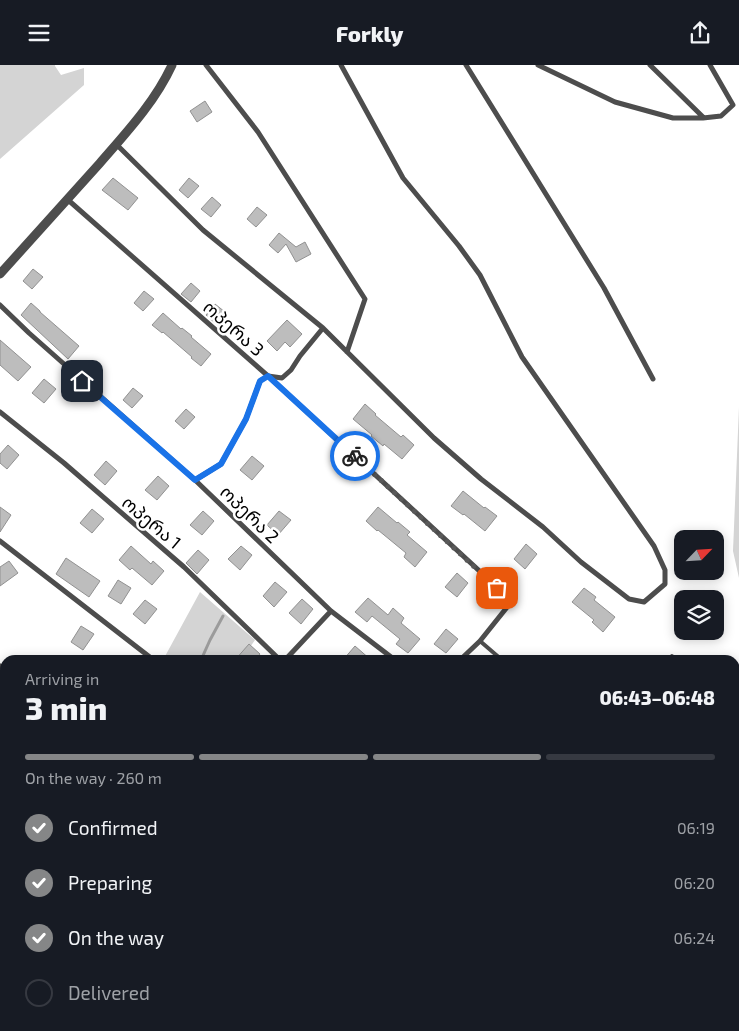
<!DOCTYPE html>
<html lang="en">
<head>
<meta charset="utf-8">
<style>
	body { margin:0; font-family:"Exo 2","Noto Sans Georgian",sans-serif; background:#242831; color:#f1f3f6; height:100vh; display:flex; flex-direction:column; font-size:19px; white-space:nowrap }
	* { box-sizing:border-box; margin:0 }
	p { font-size:16px; color:#9ea1a6 }
	.icon { flex:none; width:28px; height:28px; fill:none; stroke:currentColor; stroke-width:2; stroke-linecap:round; stroke-linejoin:round }
	.map { position:relative; flex:1; overflow:hidden }
	.side { position:absolute; left:0px; top:590px; width:740px; height:376px; display:flex; flex-direction:column; background:#171b24; border-radius:15px 15px 0 0; box-shadow:0 2px 12px #0003 }
	.side>* { flex:none }
	.needle { width:32px; rotate:65deg }
	.fabs { position:absolute; left:674px; top:465px; display:grid; gap:10px }
	.fabs a { display:grid; place-items:center; width:50px; height:50px; border-radius:10px; background:#171b24; box-shadow:0 2px 12px #0003; font-size:25px }
	.pin { position:absolute; display:grid; place-items:center; width:42px; height:42px; color:#fff; margin:-21px; border-radius:10px; box-shadow:0 2px 8px #0006 }
	.courier { position:absolute; display:grid; place-items:center; width:50px; height:50px; margin:-25px; border:4px solid #1a73e8; border-radius:50%; background:#fff; color:#222; box-shadow:0 1px 6px #0007 }
	.head em { font-style:normal; font-weight:800 }
	.head div { display:flex; flex-direction:column-reverse }
	.head { display:flex; align-items:center; justify-content:space-between; height:85px; padding:0 25px }
	h1 { font-size:32px; font-weight:800; line-height:38px }
	.bar { display:grid; grid-template-columns:repeat(4,1fr); gap:8px 5px; align-content:center; height:60px; padding:0 25px }
	.bar i { height:6px; border-radius:4px; background:#363941 }
	.bar .on { background:#858687 }
	.bar p { grid-column:span 4 }
	ol { padding:0 25px; list-style:none }
	li { display:flex; align-items:center; gap:15px; height:55px }
	li p { margin-inline-start:auto }
	li .icon { padding:5px; border-radius:50%; background:#858687; color:#fff; stroke-width:4 }
	li:last-child { color:#9ea1a6 }
	li i { width:28px; height:28px; border:2px solid #363941; border-radius:50% }
	header { display:flex; justify-content:space-between; align-items:center; height:65px; padding:0 25px; background:#171b24; font-size:22px; font-weight:800 }
	.map>svg:first-child { display:block }
	.green { fill:#d4d4d4 }
	.lines { fill:none; stroke-linecap:round; stroke-linejoin:round }
	.stream { stroke:#9b9b9b; stroke-width:3 }
	.building { fill:#bdbdbd; stroke:#919191 }
	.service { stroke:#4d4d4d; stroke-width:4 }
	.minor { stroke:#4d4d4d; stroke-width:5 }
	.tertiary { stroke:#4d4d4d; stroke-width:9 }
	.done { stroke:#595959; stroke-width:5; stroke-dasharray:0 9 }
	.route { stroke:#1a73e8; stroke-width:6 }
	.labels { text-anchor:middle; dominant-baseline:central; stroke-width:5; stroke-linejoin:round; paint-order:stroke }
	.street-label { font-size:18px; fill:#000; stroke:#fff }
</style>
</head>
<body>
<header><svg class="icon" aria-label="menu" viewBox="0 0 24 24"><path d="M4 6h16M4 12h16M4 18h16"/></svg>Forkly<svg class="icon" aria-label="share" viewBox="0 0 24 24"><path d="M12 15V3M7 8l5-5 5 5M5 13v7h14v-7"/></svg></header>
<div class="map">
<svg width="739" height="966" viewBox="0 0 739 966">
	<rect width="100%" height="100%" fill="#fff"/>
	<path class="green" d="M0,0H55V1L61,10L84,3V20L0,94Z
		M739,342V513L733,486Z
		M200,527L255,575L241,595H163Z
		M739,855V966H665L668,961H735V861Z"/>
	<g class="lines">
		<path class="stream" d="M201,595L210,575L223,551
			M0,966L5,957"/>
	</g>
	<path class="building" d="M205,36L212,47L197,57L190,46Z
		M113,113L138,133L128,145L102,125Z
		M189,113L199,121L188,133L179,125Z
		M212,132L221,140L211,152L201,144Z
		M257,142L267,150L256,162L247,154Z
		M279,168L296,182L305,177L311,189L296,197L286,179L278,188L269,180Z
		M33,204L43,212L32,224L23,216Z
		M191,218L200,226L191,237L181,229Z
		M144,226L154,234L143,246L134,238Z
		M31,238L40,246V247L79,281L68,294L21,250Z
		M215,239L225,247L215,258L206,250Z
		M163,248L181,264L182,263L192,271L191,272L211,289L201,301L191,293L192,292L163,267L162,268L152,260Z
		M287,255L302,269L290,282L285,277L277,286L267,276Z
		M0,275L31,302L18,316L0,300Z
		M44,314L56,324L44,338L32,328Z
		M133,323L143,331L132,343L123,335Z
		M365,339L376,349L375,350L401,372L403,370L414,380L402,394L384,379L383,381L371,371L372,370L353,354Z
		M186,344L195,352L184,364L175,356Z
		M8,380L19,390L7,404L0,398V389Z
		M252,391L264,401L252,415L240,405Z
		M106,396L117,406L105,420L94,410Z
		M158,411L169,421L157,435L145,425Z
		M463,426L484,443L485,442L497,451L485,466L464,449L463,450L451,441Z
		M0,442L11,450L0,467Z
		M378,442L397,458L398,457L410,467L407,470L427,487L415,502L404,492L406,488L378,465L377,466L366,456Z
		M92,444L104,454L92,468L80,458Z
		M203,446L214,456L202,470L190,460Z
		M279,446L291,455L278,470L267,460Z
		M526,479L537,489L525,504L514,494Z
		M131,481L151,499L153,496L164,506L152,520L132,503L130,505L119,495Z
		M241,481L252,490L240,505L228,494Z
		M198,485L209,495L197,509L186,498Z
		M66,493L100,516L89,532L56,509Z
		M9,496L18,508L0,521V502Z
		M457,508L468,518L457,532L445,522Z
		M118,515L131,523L121,539L108,531Z
		M275,517L287,527L274,542L263,531Z
		M584,523L596,532L594,535L615,552L603,567L592,557L594,555L572,537Z
		M368,533L388,550L393,543L404,553L401,558L420,574L408,588L396,579L400,574L372,551L367,557L355,547Z
		M302,534L313,544L301,559L289,548Z
		M145,535L157,544L145,559L133,549Z
		M81,561L94,569L83,585L71,577Z
		M446,564L458,574L446,588L434,579Z
		M249,579L260,589L255,595H235Z
		M355,581L371,595H343Z"/>
	<g class="lines">
		<path class="service" d="M480,576L502,595
			M669,595L672,591"/>
		<path class="minor" d="M206,0L258,67L365,234L347,287
			M466,0L604,223L653,314
			M538,0L615,37L673,53H703L721,51L733,40L710,0
			M650,0L703,52
			M116,79L203,165L323,263L434,373L481,414L543,462L581,497L629,534L644,537L665,519V505L654,481L522,292L480,210L459,181L403,113L341,0
			M67,134L268,311L512,536L480,576L460,595
			M0,240L29,268L195,415L331,546L395,595
			M0,347L64,398L184,502L280,595
			M195,415L221,399L246,354L260,316L268,311L282,313L291,305L300,291L323,263
			M0,476L151,593
			M285,595L331,546
			M0,601L5,605
			M0,774L5,777
			M0,888L5,887
			M28,961L29,966
			M117,961L121,966
			M226,966L231,961"/>
		<path class="tertiary" d="M0,209C33,172 67,135 100,98C126,68 155,37 172,0
			M0,663L5,685
			M0,864L5,861"/>
	</g>
	<g class="lines">
		<path class="done" d="M355,391L497,523"/>
		<path class="route" d="M82,316L195,415L221,399L246,354L260,316L268,311L355,391"/>
	</g>
	<g class="labels">
		<g class="street-label">
			<text transform="translate(234 263) rotate(41)">ოპერა 3</text>
			<text transform="translate(250 449) rotate(44)">ოპერა 2</text>
			<text transform="translate(152 457) rotate(40)">ოპერა 1</text>
		</g>
	</g>
</svg>
<div class="fabs">
<a><svg class="needle" viewBox="-14 -14 28 28"><path d="M0-13l5 13h-10z" fill="#e53935"/><path d="M0 13l5-13h-10z" fill="#9ea1a6"/></svg></a>
<a><svg class="icon" aria-label="layers" viewBox="0 0 24 24"><path d="M12 4l9 5-9 5-9-5zM3 14l9 5 9-5"/></svg></a>
</div>
<div class="pin" style="left:497px;top:523px;background:#ea580c"><svg class="icon" aria-label="bag" viewBox="0 0 24 24"><path d="M5 8h14l-1 12H6zM9 8a3 3 0 0 1 6 0"/></svg></div>
<div class="pin" style="left:82px;top:316px;background:#1f2937"><svg class="icon" aria-label="home" viewBox="0 0 24 24"><path d="M3 11l9-7 9 7M6 9v11h12V9"/></svg></div>
<div class="courier" style="left:355px;top:391px"><svg class="icon" aria-label="bike" viewBox="0 0 24 24"><circle cx="6" cy="16" r="4"/><circle cx="18" cy="16" r="4"/><path d="M6 16l4-8h5l3 8M10 8l3 8H6M13 5h3"/></svg></div>
<section class="side">
<div class="head"><div><h1>3 min</h1><p>Arriving in</p></div><em>06:43–06:48</em></div>
<div class="bar"><i class="on"></i><i class="on"></i><i class="on"></i><i></i><p>On the way · 260 m</p></div>
<ol>
<li><svg class="icon" aria-label="check" viewBox="0 0 24 24"><path d="M5 12l5 5 9-10"/></svg>Confirmed<p>06:19</p></li>
<li><svg class="icon" aria-label="check" viewBox="0 0 24 24"><path d="M5 12l5 5 9-10"/></svg>Preparing<p>06:20</p></li>
<li><svg class="icon" aria-label="check" viewBox="0 0 24 24"><path d="M5 12l5 5 9-10"/></svg>On the way<p>06:24</p></li>
<li><i></i>Delivered</li>
</ol>
</section>
</div>
</body>
</html>
